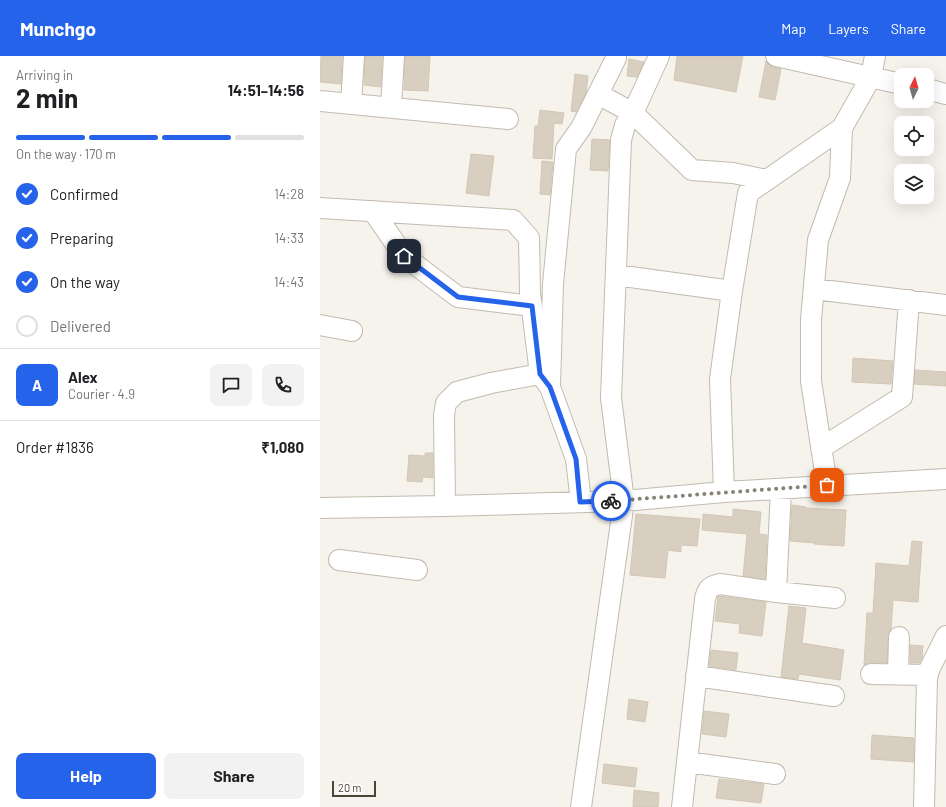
<!DOCTYPE html>
<html lang="en">
<head>
<meta charset="utf-8">
<style>
	body { margin:0; font-family:Barlow,sans-serif; background:#f2f2f2; color:#202124; height:100vh; display:flex; flex-direction:column; font-size:15px; white-space:nowrap }
	* { box-sizing:border-box; margin:0 }
	p { font-size:13px; color:#757577 }
	.icon { flex:none; width:22px; height:22px; fill:none; stroke:currentColor; stroke-width:2; stroke-linecap:round; stroke-linejoin:round }
	.map { position:relative; flex:1; overflow:hidden }
	.panel { display:flex; flex-direction:column; background:#fff; width:320px }
	.panel>* { flex:none }
	.needle { width:26px; rotate:5deg }
	.fabs { position:absolute; left:574px; top:12px; display:grid; gap:8px }
	.fabs a { display:grid; place-items:center; width:40px; height:40px; border-radius:8px; background:#fff; box-shadow:0 4px 16px #0002; font-size:20px }
	.scale { position:absolute; left:12px; bottom:10px; width:44px; box-sizing:border-box; padding-left:4px; border:2px solid #4b4439; border-top:0; font-size:11px; line-height:14px; white-space:nowrap; color:#4b4439; -webkit-text-stroke:3px #fff; paint-order:stroke }
	.pin { position:absolute; display:grid; place-items:center; width:34px; height:34px; color:#fff; margin:-17px; border-radius:8px; box-shadow:0 2px 6px #0006 }
	.courier { position:absolute; display:grid; place-items:center; width:40px; height:40px; margin:-20px; border:3px solid #2563eb; border-radius:50%; background:#fff; color:#222; box-shadow:0 1px 5px #0007 }
	.head em { font-style:normal; font-weight:700 }
	.head div { display:flex; flex-direction:column-reverse }
	.head { display:flex; align-items:center; justify-content:space-between; height:68px; padding:0 16px }
	h1 { font-size:26px; font-weight:700; line-height:30px }
	.bar { display:grid; grid-template-columns:repeat(4,1fr); gap:6px 4px; align-content:center; height:48px; padding:0 16px }
	.bar i { height:5px; border-radius:3px; background:#e0e0e0 }
	.bar .current { background:#2563eb }
	.bar p { grid-column:span 4 }
	.line { display:flex; align-items:center; gap:10px; padding:0 16px; border-top:1px solid #e0e0e0 }
	.line div { flex:1 }
	.round { display:grid; place-items:center; flex:none; width:42px; height:42px; border-radius:8px; background:#f2f2f2 }
	ol { padding:0 16px; list-style:none }
	li { display:flex; align-items:center; gap:12px; height:44px }
	li p { margin-inline-start:auto }
	li .icon { padding:4px; border-radius:50%; background:#2563eb; color:#fff; stroke-width:4 }
	li:last-child { color:#757577 }
	li i { width:22px; height:22px; border:2px solid #e0e0e0; border-radius:50% }
	.primary-button { display:flex; gap:8px; margin-top:auto; padding:8px 16px }
	.primary-button a { flex:1; height:46px; border-radius:8px; background:#2563eb; color:#fff; font-size:16px; font-weight:700; line-height:46px; text-align:center }
	.primary-button a+a { background:#f2f2f2; color:#202124 }
	header { display:flex; align-items:center; gap:24px; box-sizing:border-box; height:56px; padding:0 20px; background:#2563eb; color:#fff }
	header strong { font-size:19px }
	nav { display:flex; gap:22px; margin-inline-start:auto; font-size:14px }
	main { display:flex; flex:1; min-height:0 }
	.map>svg:first-child { display:block }
	.building { fill:#d8cfc1; stroke:#d3c7b4 }
	.lines { fill:none; stroke-linecap:round; stroke-linejoin:round }
	.minor-casing { stroke:#c2bbae; stroke-width:22 }
	.minor { stroke:#fff; stroke-width:20 }
	.done { stroke:#878178; stroke-width:4; stroke-dasharray:0 7.2 }
	.route { stroke:#2563eb; stroke-width:5 }
</style>
</head>
<body>
<header>
<strong>Munchgo</strong>
<nav><a>Map</a><a>Layers</a><a>Share</a></nav>
</header>
<main>
<section class="panel">
<div class="head"><div><h1>2 min</h1><p>Arriving in</p></div><em>14:51–14:56</em></div>
<div class="bar"><i class="current"></i><i class="current"></i><i class="current"></i><i></i><p>On the way · 170 m</p></div>
<ol>
<li><svg class="icon" aria-label="check" viewBox="0 0 24 24"><path d="M5 12l5 5 9-10"/></svg>Confirmed<p>14:28</p></li>
<li><svg class="icon" aria-label="check" viewBox="0 0 24 24"><path d="M5 12l5 5 9-10"/></svg>Preparing<p>14:33</p></li>
<li><svg class="icon" aria-label="check" viewBox="0 0 24 24"><path d="M5 12l5 5 9-10"/></svg>On the way<p>14:43</p></li>
<li><i></i>Delivered</li>
</ol>
<div class="line" style="height:72px"><b class="round" style="background:#2563eb;color:#fff">A</b><div><b>Alex</b><p>Courier · 4.9</p></div><a class="round"><svg class="icon" aria-label="chat" viewBox="0 0 24 24"><path d="M4 5h16v11H9l-5 4z"/></svg></a><a class="round"><svg class="icon" aria-label="phone" viewBox="0 0 24 24"><path d="M5 4h4l2 5-3 2q2 4 5 5l2-3 5 2v4C11 20 4 13 5 4z"/></svg></a></div>
<div class="line" style="height:52px"><div>Order #1836</div><b>₹1,080</b></div>
<div class="primary-button"><a>Help</a><a>Share</a></div>
</section>
<div class="map">
<svg width="626" height="751" viewBox="0 0 626 751">
	<rect width="100%" height="100%" fill="#f6f3ec"/>
	<path class="building" d="M1,0H22L21,28L0,26Z
		M45,0H62L61,31L44,29Z
		M85,0H110L108,35L84,34Z
		M357,0H423L416,36L354,24Z
		M309,3L324,6L317,21L307,20Z
		M446,5L449,9L453,11L461,13L455,44L439,41Z
		M255,18L268,20L266,37L256,56L251,55Z
		M220,54L244,57L242,68L234,67L232,103L213,102L215,70H218Z
		M272,83L290,84L288,115L270,114Z
		M151,98L174,100L169,140L146,137Z
		M222,105L233,106L230,139L220,138Z
		M533,302L573,305L571,328L532,326Z
		M595,314L626,316V330L594,328Z
		M105,397H113V422L103,421L102,426L87,425L89,399L105,400Z
		M472,449L486,451V452L526,454L524,490L494,488L495,487L470,485Z
		M413,453L441,456L439,478L447,479L445,523L423,520L427,478L382,474L383,458L413,461Z
		M316,458L380,463L377,490L361,489V496L348,494L345,522L310,519Z
		M592,485L602,486L598,546L573,544L571,573L568,581L567,607L551,606L544,609L547,557H553L556,507L589,510Z
		M398,540L446,546L442,580L419,577L420,568L395,565Z
		M469,550L486,552L482,587L524,594L520,624L479,618L478,623L461,621Z
		M590,589L603,590L602,603L599,607H590Z
		M391,594L418,597L416,614L389,610Z
		M309,643L328,646L325,666L307,663Z
		M384,655L409,658L406,681L382,678Z
		M552,679L594,682V706L551,703Z
		M284,708L317,712L315,731L282,727Z
		M399,723L444,728L441,747L396,742Z
		M314,734L339,737L338,751H313Z"/>
	<g class="lines">
		<g class="minor-casing">
			<path id="minor" d="M456,0L581,28
				M607,33L626,38
				M278,38L313,57L372,114L413,117L447,124
				M0,45L188,63
				M31,48L34,0
				M71,51L74,0
				M0,152L193,164L209,182L210,237L220,318L171,327L137,336L126,347L124,359L125,450
				M53,155L84,200L138,241L212,250
				M296,219L412,235
				M494,233L626,249
				M0,269L32,275
				M222,320L230,331L256,403L261,446
				M230,331L233,228L246,93L261,72L296,2
				M501,392L582,341L589,244
				M507,429L491,325V264L498,184L520,122L522,72
				M404,436L400,323L412,235L428,137L522,72L551,21L555,0
				M0,452L125,450L304,445L404,436L626,423
				M19,504L97,514
				M456,536L461,433
				M551,618L608,619
				M578,618L579,581
				M376,620L514,640
				M367,706L455,718
				M261,751L304,445L291,342L301,84L305,69L313,57L339,0
				M362,751L385,543C387,533 390,530 400,528L456,536L515,542
				M604,751L607,623L609,614L626,580"/>
		</g>
		<use href="#minor" class="minor"/>
	</g>
	<g class="lines">
		<path class="done" d="M291,445L507,429"/>
		<path class="route" d="M84,200L138,241L212,250L220,318L230,331L256,403L260,446L291,445"/>
	</g>
</svg>
<div class="fabs">
<a><svg class="needle" viewBox="-14 -14 28 28"><path d="M0-13l5 13h-10z" fill="#e53935"/><path d="M0 13l5-13h-10z" fill="#757577"/></svg></a>
<a><svg class="icon" aria-label="locate" viewBox="0 0 24 24"><circle cx="12" cy="12" r="6"/><path d="M12 2v4M12 18v4M2 12h4M18 12h4"/></svg></a>
<a><svg class="icon" aria-label="layers" viewBox="0 0 24 24"><path d="M12 4l9 5-9 5-9-5zM3 14l9 5 9-5"/></svg></a>
</div>
<div class="scale">20 m</div>
<div class="pin" style="left:507px;top:429px;background:#ea580c"><svg class="icon" aria-label="bag" viewBox="0 0 24 24"><path d="M5 8h14l-1 12H6zM9 8a3 3 0 0 1 6 0"/></svg></div>
<div class="pin" style="left:84px;top:200px;background:#1f2937"><svg class="icon" aria-label="home" viewBox="0 0 24 24"><path d="M3 11l9-7 9 7M6 9v11h12V9"/></svg></div>
<div class="courier" style="left:291px;top:445px"><svg class="icon" aria-label="bike" viewBox="0 0 24 24"><circle cx="6" cy="16" r="4"/><circle cx="18" cy="16" r="4"/><path d="M6 16l4-8h5l3 8M10 8l3 8H6M13 5h3"/></svg></div>
</div>
</main>
</body>
</html>
